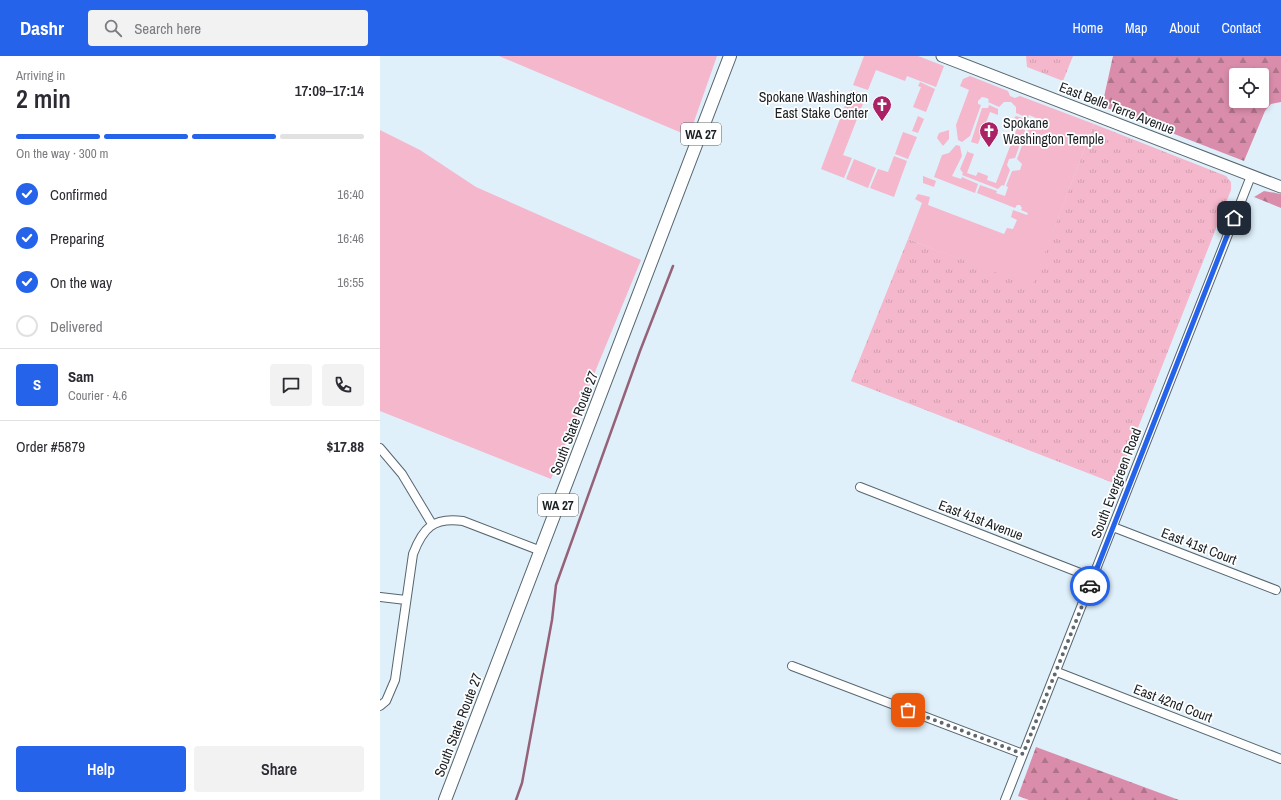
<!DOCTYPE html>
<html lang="en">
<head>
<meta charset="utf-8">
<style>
	body { margin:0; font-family:"Archivo Narrow",sans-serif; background:#f2f2f3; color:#2b2b33; height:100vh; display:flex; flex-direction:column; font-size:15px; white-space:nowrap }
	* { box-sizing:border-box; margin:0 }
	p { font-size:13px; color:#7c7c81 }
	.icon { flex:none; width:22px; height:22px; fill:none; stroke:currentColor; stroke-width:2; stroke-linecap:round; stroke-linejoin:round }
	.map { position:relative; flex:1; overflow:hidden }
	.details { display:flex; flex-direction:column; background:#fff; width:380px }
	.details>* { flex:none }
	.fabs { position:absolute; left:849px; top:12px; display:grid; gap:8px }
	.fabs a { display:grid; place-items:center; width:40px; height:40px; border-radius:4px; background:#fff; box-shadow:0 2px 6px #0003; font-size:20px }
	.pin { position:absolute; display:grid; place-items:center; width:34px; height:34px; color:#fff; margin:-17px; border-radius:8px; box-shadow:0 2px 6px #0006 }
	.courier { position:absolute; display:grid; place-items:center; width:40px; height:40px; margin:-20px; border:3px solid #2563eb; border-radius:50%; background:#fff; color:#222; box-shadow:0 1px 5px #0007 }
	.headline em { font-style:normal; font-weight:600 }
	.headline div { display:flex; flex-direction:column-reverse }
	.headline { display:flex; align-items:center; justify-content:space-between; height:68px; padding:0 16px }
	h1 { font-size:26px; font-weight:600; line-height:30px }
	.bar { display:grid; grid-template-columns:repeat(4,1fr); gap:6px 4px; align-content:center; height:48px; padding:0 16px }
	.bar i { height:5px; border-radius:3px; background:#e1e1e2 }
	.bar .active { background:#2563eb }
	.bar p { grid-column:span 4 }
	.line { display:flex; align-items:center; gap:10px; padding:0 16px; border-top:1px solid #e1e1e2 }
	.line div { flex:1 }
	.round { display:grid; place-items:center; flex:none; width:42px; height:42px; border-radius:4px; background:#f2f2f3 }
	ol { padding:0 16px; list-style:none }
	li { display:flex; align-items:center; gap:12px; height:44px }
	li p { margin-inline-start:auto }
	li .icon { padding:4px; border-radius:50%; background:#2563eb; color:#fff; stroke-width:4 }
	li:last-child { color:#7c7c81 }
	li i { width:22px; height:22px; border:2px solid #e1e1e2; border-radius:50% }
	.action { display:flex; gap:8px; margin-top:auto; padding:8px 16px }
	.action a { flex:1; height:46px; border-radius:4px; background:#2563eb; color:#fff; font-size:16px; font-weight:600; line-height:46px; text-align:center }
	.action a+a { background:#f2f2f3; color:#2b2b33 }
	header { display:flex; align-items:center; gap:24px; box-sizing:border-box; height:56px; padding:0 20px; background:#2563eb; color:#fff }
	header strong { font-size:19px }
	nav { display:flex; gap:22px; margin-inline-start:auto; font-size:14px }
	.search { width:280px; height:36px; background:#f2f2f3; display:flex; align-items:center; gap:10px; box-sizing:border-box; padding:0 14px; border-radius:4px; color:#7c7c81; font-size:15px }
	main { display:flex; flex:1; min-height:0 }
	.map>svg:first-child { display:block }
	.grass { fill:#f4b7cc }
	.forest { fill:url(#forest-firs); fill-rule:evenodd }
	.park { fill:url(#park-tufts) }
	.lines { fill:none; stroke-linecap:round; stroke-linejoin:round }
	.stream { stroke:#956278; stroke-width:2.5 }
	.street-casing { stroke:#56656e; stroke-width:10 }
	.secondary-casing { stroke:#56656e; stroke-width:13 }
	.primary-casing { stroke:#56656e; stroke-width:14 }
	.street { stroke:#fff; stroke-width:8 }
	.secondary { stroke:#fff; stroke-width:11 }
	.primary { stroke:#fff; stroke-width:12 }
	.done { stroke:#5e686e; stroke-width:4; stroke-dasharray:0 7.2 }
	.route { stroke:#2563eb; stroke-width:5 }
	.labels { text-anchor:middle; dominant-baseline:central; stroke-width:3.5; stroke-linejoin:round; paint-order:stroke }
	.shield { fill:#fff; stroke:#5e6265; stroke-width:1 }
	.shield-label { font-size:13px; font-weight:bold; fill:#191f23 }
	.poi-label { font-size:14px; fill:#191f23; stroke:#fff; text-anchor:end }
	.street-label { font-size:14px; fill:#191f23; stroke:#fff }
</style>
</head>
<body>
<header>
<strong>Dashr</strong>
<div class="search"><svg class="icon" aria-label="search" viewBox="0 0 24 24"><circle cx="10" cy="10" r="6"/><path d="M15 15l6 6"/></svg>Search here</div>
<nav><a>Home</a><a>Map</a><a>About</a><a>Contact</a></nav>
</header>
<main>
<section class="details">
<div class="headline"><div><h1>2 min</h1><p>Arriving in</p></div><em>17:09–17:14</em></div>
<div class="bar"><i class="active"></i><i class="active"></i><i class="active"></i><i></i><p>On the way · 300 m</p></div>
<ol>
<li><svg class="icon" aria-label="check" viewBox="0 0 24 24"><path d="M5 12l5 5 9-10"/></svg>Confirmed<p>16:40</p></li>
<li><svg class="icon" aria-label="check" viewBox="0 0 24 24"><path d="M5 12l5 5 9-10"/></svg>Preparing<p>16:46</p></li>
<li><svg class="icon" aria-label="check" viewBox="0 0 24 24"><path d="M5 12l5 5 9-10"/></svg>On the way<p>16:55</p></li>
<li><i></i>Delivered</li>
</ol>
<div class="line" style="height:72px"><b class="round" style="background:#2563eb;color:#fff">S</b><div><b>Sam</b><p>Courier · 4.6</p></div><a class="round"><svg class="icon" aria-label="chat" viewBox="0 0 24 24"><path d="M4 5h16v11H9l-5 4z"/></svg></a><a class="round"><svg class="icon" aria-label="phone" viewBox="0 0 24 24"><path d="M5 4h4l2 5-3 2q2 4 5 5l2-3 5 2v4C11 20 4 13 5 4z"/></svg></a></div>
<div class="line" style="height:52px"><div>Order #5879</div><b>$17.88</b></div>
<div class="action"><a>Help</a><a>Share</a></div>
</section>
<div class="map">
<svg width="901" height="744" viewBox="0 0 901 744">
	<defs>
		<pattern id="forest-firs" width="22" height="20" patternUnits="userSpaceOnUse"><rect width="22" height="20" fill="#d98daa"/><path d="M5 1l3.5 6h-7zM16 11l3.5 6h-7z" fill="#af738a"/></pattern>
		<pattern id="park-tufts" width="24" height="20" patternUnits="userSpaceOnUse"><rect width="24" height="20" fill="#f4b7cc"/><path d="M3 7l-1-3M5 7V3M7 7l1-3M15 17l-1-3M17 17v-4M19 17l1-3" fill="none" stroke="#d19daf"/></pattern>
	</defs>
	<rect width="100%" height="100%" fill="#dff0fa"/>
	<path class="grass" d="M119,0H337L309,80Z
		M484,0H538L564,10L556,31L527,20L525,25L496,14L488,34L473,29Z
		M590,20L628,35L630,40L635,42L640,40L714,68L652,231L528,183L542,147L535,143L538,138L550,141L548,149L624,178L627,172L633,173L637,164L631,161L633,154L647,159L648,157L641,154L642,152L640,149H637L635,152L597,137L600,129L617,135L616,137L625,140L628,131L626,130L632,115L640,114L642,108L637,103L650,68H655L656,62L649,59L648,62L636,57V51L631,46H624L619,51L608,46L609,44L607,42L602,41L598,45V48L601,49L590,80L582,86L578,84L576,69L589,34L580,30L583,23Z
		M540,26L555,33L546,56L533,51L541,31L538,30Z
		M471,34L486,40L463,99L472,102L464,122L441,113Z
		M609,49L618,53V59L610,56L598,88L591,86L590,89L602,52H608Z
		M538,60L544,63L538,77L532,75Z
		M636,60L645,63V68L647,69L635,102L629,103L627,109L630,114L624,130L622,129L618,133L582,119L583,117L580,113L588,94V96L594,98L587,117L596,120L598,116L608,120L607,124L616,127L639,67L632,64Z
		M0,74L40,94L96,131L261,204L171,423L0,355Z
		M569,74V83L563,90L557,82L559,77Z
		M523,76L537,81L528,103L515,98Z
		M576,89L580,90L582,100L572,120L581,123L582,121L598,128L595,137L554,121L562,99L569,97Z
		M514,100L527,105L514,141L490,132L498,113L508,116Z
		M474,103L496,112L488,132L466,123Z
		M543,120L556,125L554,131L543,127Z"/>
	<path class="forest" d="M733,0H901V46L891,48L885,55L864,105L722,50ZM856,19H882V45H856Z
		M884,135L901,138V152L874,141Z
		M656,691L799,744H649L638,740Z"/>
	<path class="park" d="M646,0H693L683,25L647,11Z
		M714,68L846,120L851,126V134L736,428L471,325L528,183L652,230Z"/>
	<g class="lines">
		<path class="stream" d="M136,744L142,727L172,564L176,529L260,295L293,210"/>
		<g class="street-casing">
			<path id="street" d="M0,392L22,418L52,468
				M480,431L713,522
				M733,471L896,534
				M0,541L26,544
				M412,610L643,698
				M677,616L901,703
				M0,650L6,645L15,624L33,498C43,472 53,461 83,465L161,495
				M625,744L871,120"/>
		</g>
		<g class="secondary-casing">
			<path id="secondary" d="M562,0L901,131"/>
		</g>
		<g class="primary-casing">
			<path id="primary" d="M65,744L350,0"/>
		</g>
		<use href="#street" class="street"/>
		<use href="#secondary" class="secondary"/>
		<use href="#primary" class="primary"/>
	</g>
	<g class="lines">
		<path class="done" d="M528,654L643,698L710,530"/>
		<path class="route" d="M710,530L854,162"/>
	</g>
	<defs>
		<g id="church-pin" transform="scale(1)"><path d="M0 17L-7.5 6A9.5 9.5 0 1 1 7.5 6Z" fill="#aa2166" stroke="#fff"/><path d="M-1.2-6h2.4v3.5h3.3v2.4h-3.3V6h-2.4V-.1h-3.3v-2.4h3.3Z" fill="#fff"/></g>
	</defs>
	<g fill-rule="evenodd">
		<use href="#church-pin" x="502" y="49"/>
		<use href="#church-pin" x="609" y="75"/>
	</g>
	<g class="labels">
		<g class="shield">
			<rect x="301" y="67" width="40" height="22" rx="3"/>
			<rect x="158" y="438" width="40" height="22" rx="3"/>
		</g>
		<g class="shield-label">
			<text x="321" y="78">WA 27</text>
			<text x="178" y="449">WA 27</text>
		</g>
		<g class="poi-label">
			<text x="488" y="41">Spokane Washington<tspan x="488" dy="16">East Stake Center</tspan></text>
			<text x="623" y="67" text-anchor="start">Spokane<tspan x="623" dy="16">Washington Temple</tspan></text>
		</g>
		<g class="street-label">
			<text transform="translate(737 52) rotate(21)">East Belle Terre Avenue</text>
			<text transform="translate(194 367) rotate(-69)">South State Route 27</text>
			<text transform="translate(736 427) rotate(-69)">South Evergreen Road</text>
			<text transform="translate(601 464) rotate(21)">East 41st Avenue</text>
			<text transform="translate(819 490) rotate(21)">East 41st Court</text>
			<text transform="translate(793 647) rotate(21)">East 42nd Court</text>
			<text transform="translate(78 669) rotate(-69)">South State Route 27</text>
		</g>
	</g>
</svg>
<div class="fabs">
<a><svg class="icon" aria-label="locate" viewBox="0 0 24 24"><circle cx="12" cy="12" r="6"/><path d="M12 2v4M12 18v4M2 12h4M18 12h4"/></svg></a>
</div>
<div class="pin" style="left:528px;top:654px;background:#ea580c"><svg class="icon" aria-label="bag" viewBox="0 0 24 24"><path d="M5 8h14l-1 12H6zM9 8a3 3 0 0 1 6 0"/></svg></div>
<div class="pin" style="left:854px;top:162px;background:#1f2937"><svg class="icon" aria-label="home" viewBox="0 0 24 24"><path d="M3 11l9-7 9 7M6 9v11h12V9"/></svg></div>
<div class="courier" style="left:710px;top:530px"><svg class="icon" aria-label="car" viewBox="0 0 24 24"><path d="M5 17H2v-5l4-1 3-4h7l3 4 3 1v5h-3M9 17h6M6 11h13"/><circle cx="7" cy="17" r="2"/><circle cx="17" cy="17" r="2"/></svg></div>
</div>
</main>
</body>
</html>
